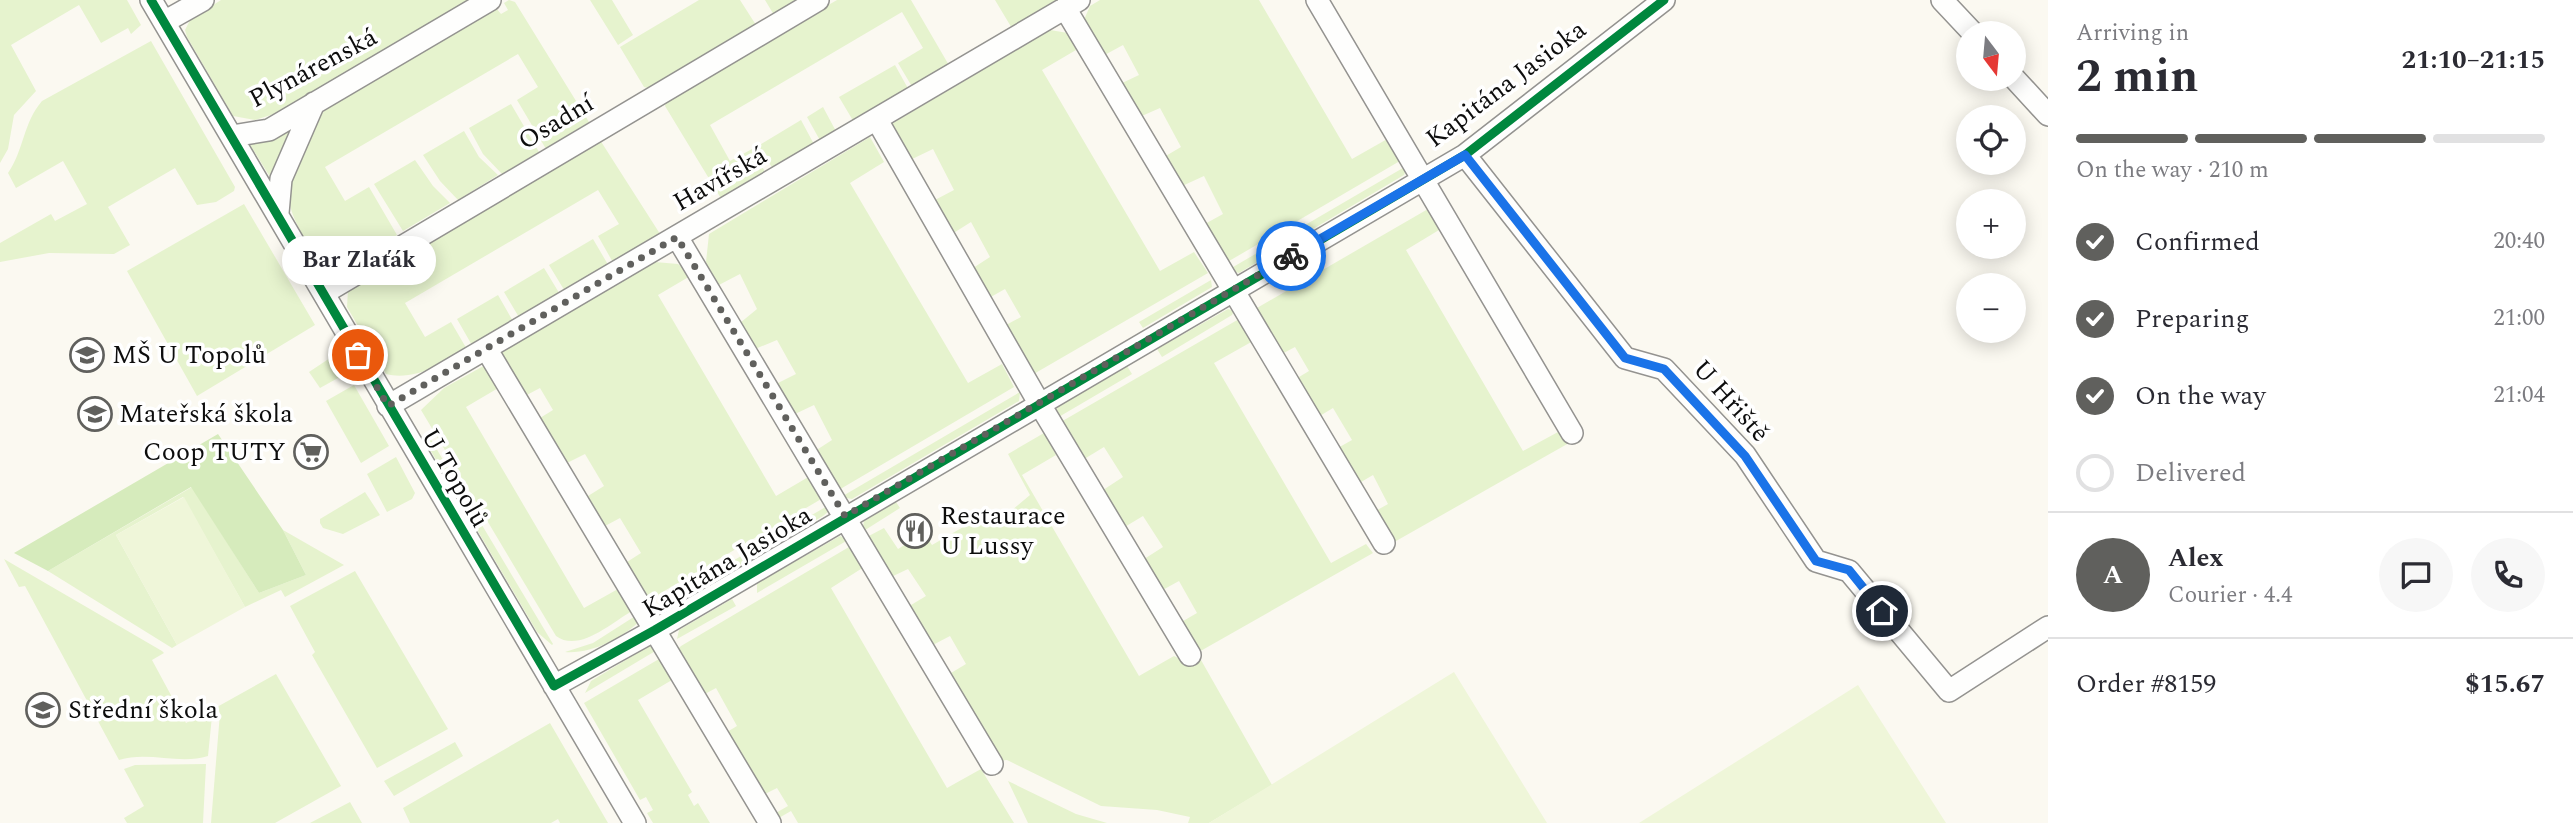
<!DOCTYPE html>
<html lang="en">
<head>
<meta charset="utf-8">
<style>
	body { margin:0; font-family:Spectral,serif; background:#f7f7f7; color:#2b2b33; height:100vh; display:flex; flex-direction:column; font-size:26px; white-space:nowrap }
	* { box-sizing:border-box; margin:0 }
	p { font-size:23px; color:#7c7c81 }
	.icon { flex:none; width:38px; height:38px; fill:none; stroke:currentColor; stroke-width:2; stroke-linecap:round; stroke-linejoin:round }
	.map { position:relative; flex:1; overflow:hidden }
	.panel { display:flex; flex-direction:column; background:#fff; width:525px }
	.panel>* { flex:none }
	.needle { width:46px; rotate:164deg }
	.tools { position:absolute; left:1956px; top:21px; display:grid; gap:14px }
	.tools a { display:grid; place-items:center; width:70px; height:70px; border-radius:50%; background:#fff; box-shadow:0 4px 18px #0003; font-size:35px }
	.pin { position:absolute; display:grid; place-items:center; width:60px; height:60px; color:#fff; margin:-30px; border:4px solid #fff; border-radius:50%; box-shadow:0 2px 7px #0007 }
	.courier { position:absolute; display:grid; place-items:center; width:70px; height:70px; margin:-35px; border:5px solid #1a73e8; border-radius:50%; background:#fff; color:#222; box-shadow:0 2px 9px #0007 }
	.bubble { position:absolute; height:49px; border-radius:24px; background:#fff; box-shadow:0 4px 18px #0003; font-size:23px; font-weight:700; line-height:49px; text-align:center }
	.overview em { font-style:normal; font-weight:700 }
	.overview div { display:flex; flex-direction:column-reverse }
	.overview { display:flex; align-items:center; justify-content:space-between; height:119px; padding:0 28px }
	h1 { font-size:46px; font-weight:700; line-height:52px }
	.bar { display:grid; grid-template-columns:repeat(4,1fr); gap:10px 7px; align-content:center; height:84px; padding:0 28px }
	.bar i { height:9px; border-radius:5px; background:#e1e1e2 }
	.bar .on { background:#60605d }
	.bar p { grid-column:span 4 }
	.line { display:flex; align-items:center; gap:18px; padding:0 28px; border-top:2px solid #e1e1e2 }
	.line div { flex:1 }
	.round { display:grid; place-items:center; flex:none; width:74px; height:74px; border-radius:37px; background:#f7f7f7 }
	ol { padding:0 28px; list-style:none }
	li { display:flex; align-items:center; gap:21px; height:77px }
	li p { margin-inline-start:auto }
	li .icon { padding:7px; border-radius:50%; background:#60605d; color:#fff; stroke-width:4 }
	li:last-child { color:#7c7c81 }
	li i { width:38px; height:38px; border:4px solid #e1e1e2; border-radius:50% }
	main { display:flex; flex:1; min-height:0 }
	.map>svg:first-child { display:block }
	.green { fill:#e6f3ce }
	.forest { fill:#d6ebbc }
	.pitch { fill:#eff6d9 }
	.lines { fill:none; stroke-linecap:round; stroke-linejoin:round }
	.street-casing { stroke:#949390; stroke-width:24 }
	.street { stroke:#fefefd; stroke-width:21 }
	.cycleway-casing { stroke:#fff; stroke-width:13 }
	.cycleway { stroke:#00873e; stroke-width:9 }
	.done { stroke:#60605d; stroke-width:7; stroke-dasharray:0 12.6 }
	.route { stroke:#1a73e8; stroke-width:9 }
	.labels { text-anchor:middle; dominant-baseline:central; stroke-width:7; stroke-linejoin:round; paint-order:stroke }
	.street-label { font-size:26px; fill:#0d0d0d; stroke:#fff }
	.poi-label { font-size:26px; fill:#0d0d0d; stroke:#fff; text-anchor:start }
</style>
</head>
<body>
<main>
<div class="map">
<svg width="2048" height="823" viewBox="0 0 2048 823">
	<rect width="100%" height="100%" fill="#fbf9f1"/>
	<path class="green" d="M0,0H127L141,25L131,34L128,28L101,43L79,5L11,45L36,91L14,115L8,149L0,163Z
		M221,0H467V1L277,113L255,120L233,116L187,37L185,30L190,20Z
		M509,0L515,2L589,122L546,149L517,100L538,87L518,54L325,167L345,201L369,187L397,235L336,272H325C311,247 287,218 288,188L320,115L327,108L496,8L501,14L508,10L504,3Z
		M590,0H612L633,35L618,45Z
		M699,0H740L756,25L648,88L644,87L620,47Z
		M765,0H800L774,15Z
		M837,0H911L950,67L914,90L898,63L923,48L902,12L710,125L730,161L752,149L768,177L722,200L665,106L667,99Z
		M995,0H1065L1013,30Z
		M1100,0H1259L1352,159L1389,138L1405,158L1224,264L1203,225L1223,214L1204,176L1180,187L1164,157L1181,147L1160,108L1135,119L1118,85L1139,75L1123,45L1101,57L1083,22L1090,6Z
		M1050,30L1068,33L1076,50L1042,70L1160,271L1194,252L1208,273L1032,375L1006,325L1021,317L1005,289L989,298L970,270L990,257L971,222L952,234L933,201L954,190L933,149L908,161L888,126Z
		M151,41L235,187L234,191L216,202L197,205L175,168L108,207L130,245L114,254L49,253L0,262V243L51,214L55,221L87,204L63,161L16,188L8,173C24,150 23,123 42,101Z
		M895,65L910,92L855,124L839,97Z
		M511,104L539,152L502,174L483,154L469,128Z
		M823,107L838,135L822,144L807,117Z
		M801,120L816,148L775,172L758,146Z
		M292,131L272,175L270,177L249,143Z
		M464,131L479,157L498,175L458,200L440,181L423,155Z
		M870,137L884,162L850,183L968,383L1002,364L1014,387L837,491L815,451L832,440L814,405L795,414L776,384L796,374L777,340L755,349L740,323L757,309L740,274L715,287L706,262L709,234Z
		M600,140L662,237L615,266L598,236L619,224L598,190L405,303L425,337L451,322L468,351C445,364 413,381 386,374L347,307L348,290Z
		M415,160L433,186L450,203L403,231L374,184Z
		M1408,165L1404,175L1239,273L1228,270Z
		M244,204L315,325L197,396L127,271Z
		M1428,209L1435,217L1439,230L1406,250L1523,451L1558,432L1569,443L1389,545L1372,513L1388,504L1373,475L1356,485L1336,449L1352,440L1333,408L1318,417L1294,380L1309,371L1295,347L1278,356L1250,312Z
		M593,239L610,268L566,293L549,265Z
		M655,262L678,264L692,275L658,295L776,496L810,476L823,498L649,600L627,562L641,553L620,518L605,526L588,496L604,486L585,454L567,463L540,418L553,410L540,388L523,397L498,354Z
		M544,268L561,296L520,319L504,292Z
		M1211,280L1212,287L1143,328L1139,322Z
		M498,295L514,323L473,347L457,319Z
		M1228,309L1234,311L1232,315L1162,357L1157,349Z
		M1239,319L1253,341L1214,363L1331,563L1366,544L1373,553L1197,653L1272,785L1209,823H1188L1190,817L1157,810L1101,806L1007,760L997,761L946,676L966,664L950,636L929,647L906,608L926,596L908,569L889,578L865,538L884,528L898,549L924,533L932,545L991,511L999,524L1011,518V511L1030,495L1008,454L1044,433L1056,455L1022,475L1139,676L1174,656L1178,658L1193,654L1178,624L1197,613L1179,581L1159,592L1141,561L1163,547L1143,516L1123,528L1100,492L1123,477L1104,447L1081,461L1059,423Z
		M330,358L340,361L347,373L320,388L309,372Z
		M487,364L500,387L466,407L584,608L618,589L632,611C611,623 579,653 556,636L421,410L444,388Z
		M1127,366L1132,374L1057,418L1056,408Z
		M354,385L389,446L361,463L326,401Z
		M1020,392L1019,401L852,499L841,497Z
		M430,438L553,644L552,645L537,632L425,441Z
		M396,457L415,493L412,499L387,512L367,474Z
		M192,487L259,593L306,575L283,530L344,565L285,597L281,590L245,607L183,497L116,535L177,645L172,648L48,571Z
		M365,492L380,515L343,534L323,528L320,523V519Z
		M896,502L900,508L862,532L864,521Z
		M829,505L830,510L823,516L671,605L659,609L655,606Z
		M840,536L848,540L757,593V583Z
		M849,547L864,567L831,588L947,788L981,769L1014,823H798L791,811L777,819L774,814L788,806L777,788L763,795L727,732L737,726L716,688L703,695L677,650L681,646Z
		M4,559L162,651L164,653L152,660L186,723L209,711L212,716L208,756C180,765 148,751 119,760L25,586L19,587Z
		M355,571L448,729L377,768L312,655L315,652L290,606Z
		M732,599L736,606L677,639L679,630Z
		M640,613L642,619C623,638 592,654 565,652L593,643Z
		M649,646L657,650L585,693L591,681Z
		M659,659L672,680L638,700L692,792L688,795L694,806L698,803L710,823H653L647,813L653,810L646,797L640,800L584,703Z
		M276,674L341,786L275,823H211L220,713L217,707Z
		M550,723L608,823H560L558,819L551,823H410L403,808Z
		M455,742L463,756L394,796L384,781Z
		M206,764L203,823H127L124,818L144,806L124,769L135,765Z
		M1008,781L1076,814L1107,823H1028Z
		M350,802L362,823H310Z"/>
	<path class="forest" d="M218,434L283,530L306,575L259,593L191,487L48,571L14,553Z"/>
	<path class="pitch" d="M184,497L245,607L177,645L116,535Z
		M1454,672L1547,823H1209Z
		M1858,685L1946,823H1639Z"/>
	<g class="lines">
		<g class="street-casing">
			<path id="street" d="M151,0L635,823
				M1317,0L1572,433
				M1942,0L1973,33
				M1065,8L1384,543
				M164,22L203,0
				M2014,78L2048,115
				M877,120L1039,403L1190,655
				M232,136L269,130L490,0
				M1465,155L1625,358L1664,369L1745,455L1816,561L1849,571L1949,691L2048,627
				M278,213L281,179L314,103
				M677,237L992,764
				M324,293L818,0
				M487,350L770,823
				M388,406L1079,0
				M554,686L655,630L1465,155L1664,0"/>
		</g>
		<use href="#street" class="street"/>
		<g class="cycleway-casing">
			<path id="cycleway" d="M151,0L554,686L655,630L1465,155L1664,0"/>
		</g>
		<use href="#cycleway" class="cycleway"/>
	</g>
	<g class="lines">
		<path class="done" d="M358,355L388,406L677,237L845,516L1291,256"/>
		<path class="route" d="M1291,256L1465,155L1625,358L1664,369L1745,456L1816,561L1849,570L1882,611"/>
	</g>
	<defs>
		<g id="school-ring" transform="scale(1.75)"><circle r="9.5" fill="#fff" stroke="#60605d" stroke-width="1.5"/><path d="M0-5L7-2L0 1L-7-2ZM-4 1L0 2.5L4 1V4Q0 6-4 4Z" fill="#60605d"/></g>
		<g id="supermarket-ring" transform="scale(1.75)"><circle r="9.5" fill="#fff" stroke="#60605d" stroke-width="1.5"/><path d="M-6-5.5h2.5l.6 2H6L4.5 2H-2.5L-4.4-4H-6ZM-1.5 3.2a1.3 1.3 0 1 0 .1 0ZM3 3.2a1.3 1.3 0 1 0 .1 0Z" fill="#60605d"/></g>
		<g id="restaurant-ring" transform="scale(1.75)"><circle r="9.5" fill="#fff" stroke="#60605d" stroke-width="1.5"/><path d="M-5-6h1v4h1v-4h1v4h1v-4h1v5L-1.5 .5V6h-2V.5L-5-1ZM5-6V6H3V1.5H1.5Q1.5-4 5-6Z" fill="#60605d"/></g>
	</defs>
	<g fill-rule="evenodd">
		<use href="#school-ring" x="87" y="355"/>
		<use href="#school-ring" x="95" y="414"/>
		<use href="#supermarket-ring" x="311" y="452"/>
		<use href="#restaurant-ring" x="915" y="531"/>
		<use href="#school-ring" x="43" y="710"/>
	</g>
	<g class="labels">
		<g class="street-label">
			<text transform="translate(313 68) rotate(-28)">Plynárenská</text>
			<text transform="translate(1506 84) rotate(-37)">Kapitána Jasioka</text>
			<text transform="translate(556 122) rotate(-31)">Osadní</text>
			<text transform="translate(720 179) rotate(-30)">Havířská</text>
			<text transform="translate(1731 401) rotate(48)">U Hřiště</text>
			<text transform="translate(455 478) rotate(60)">U Topolů</text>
			<text transform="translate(727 562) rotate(-31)">Kapitána Jasioka</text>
		</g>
		<g class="poi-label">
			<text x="112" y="355">MŠ U Topolů</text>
			<text x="119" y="414">Mateřská škola</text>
			<text x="286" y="452" text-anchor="end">Coop TUTY</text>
			<text x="940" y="516">Restaurace<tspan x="940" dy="30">U Lussy</tspan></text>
			<text x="68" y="710">Střední škola</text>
		</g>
	</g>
</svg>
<div class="tools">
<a><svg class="needle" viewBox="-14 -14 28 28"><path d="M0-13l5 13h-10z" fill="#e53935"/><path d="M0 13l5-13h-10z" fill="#7c7c81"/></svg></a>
<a><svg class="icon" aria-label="locate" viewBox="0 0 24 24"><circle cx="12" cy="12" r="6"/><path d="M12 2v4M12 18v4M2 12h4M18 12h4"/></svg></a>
<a>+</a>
<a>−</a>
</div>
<div class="pin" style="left:358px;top:355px;background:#ea580c"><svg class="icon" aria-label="bag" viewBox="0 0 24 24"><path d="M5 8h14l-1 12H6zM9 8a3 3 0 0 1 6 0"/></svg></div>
<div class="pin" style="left:1882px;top:611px;background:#1f2937"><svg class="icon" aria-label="home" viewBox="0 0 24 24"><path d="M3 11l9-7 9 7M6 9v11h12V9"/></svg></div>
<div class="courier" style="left:1291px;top:256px"><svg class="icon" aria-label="bike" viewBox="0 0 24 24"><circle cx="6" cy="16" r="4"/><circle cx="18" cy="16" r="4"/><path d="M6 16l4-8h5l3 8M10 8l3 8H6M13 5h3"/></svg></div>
<div class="bubble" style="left:282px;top:236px;width:154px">Bar Zlaťák</div>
</div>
<section class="panel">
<div class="overview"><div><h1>2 min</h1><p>Arriving in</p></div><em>21:10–21:15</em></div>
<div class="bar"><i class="on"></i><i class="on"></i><i class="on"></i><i></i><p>On the way · 210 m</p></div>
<ol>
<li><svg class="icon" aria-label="check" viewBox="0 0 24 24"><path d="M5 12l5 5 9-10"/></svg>Confirmed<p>20:40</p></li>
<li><svg class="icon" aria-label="check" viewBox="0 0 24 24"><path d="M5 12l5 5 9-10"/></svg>Preparing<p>21:00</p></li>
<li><svg class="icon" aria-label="check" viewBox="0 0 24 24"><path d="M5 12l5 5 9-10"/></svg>On the way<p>21:04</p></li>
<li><i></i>Delivered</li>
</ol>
<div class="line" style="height:126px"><b class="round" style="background:#60605d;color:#fff">A</b><div><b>Alex</b><p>Courier · 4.4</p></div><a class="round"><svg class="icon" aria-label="chat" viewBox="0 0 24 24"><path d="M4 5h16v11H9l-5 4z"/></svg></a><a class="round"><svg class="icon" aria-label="phone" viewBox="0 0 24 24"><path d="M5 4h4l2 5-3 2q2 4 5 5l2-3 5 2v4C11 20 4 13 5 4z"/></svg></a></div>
<div class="line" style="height:91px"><div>Order #8159</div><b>$15.67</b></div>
</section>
</main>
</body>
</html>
